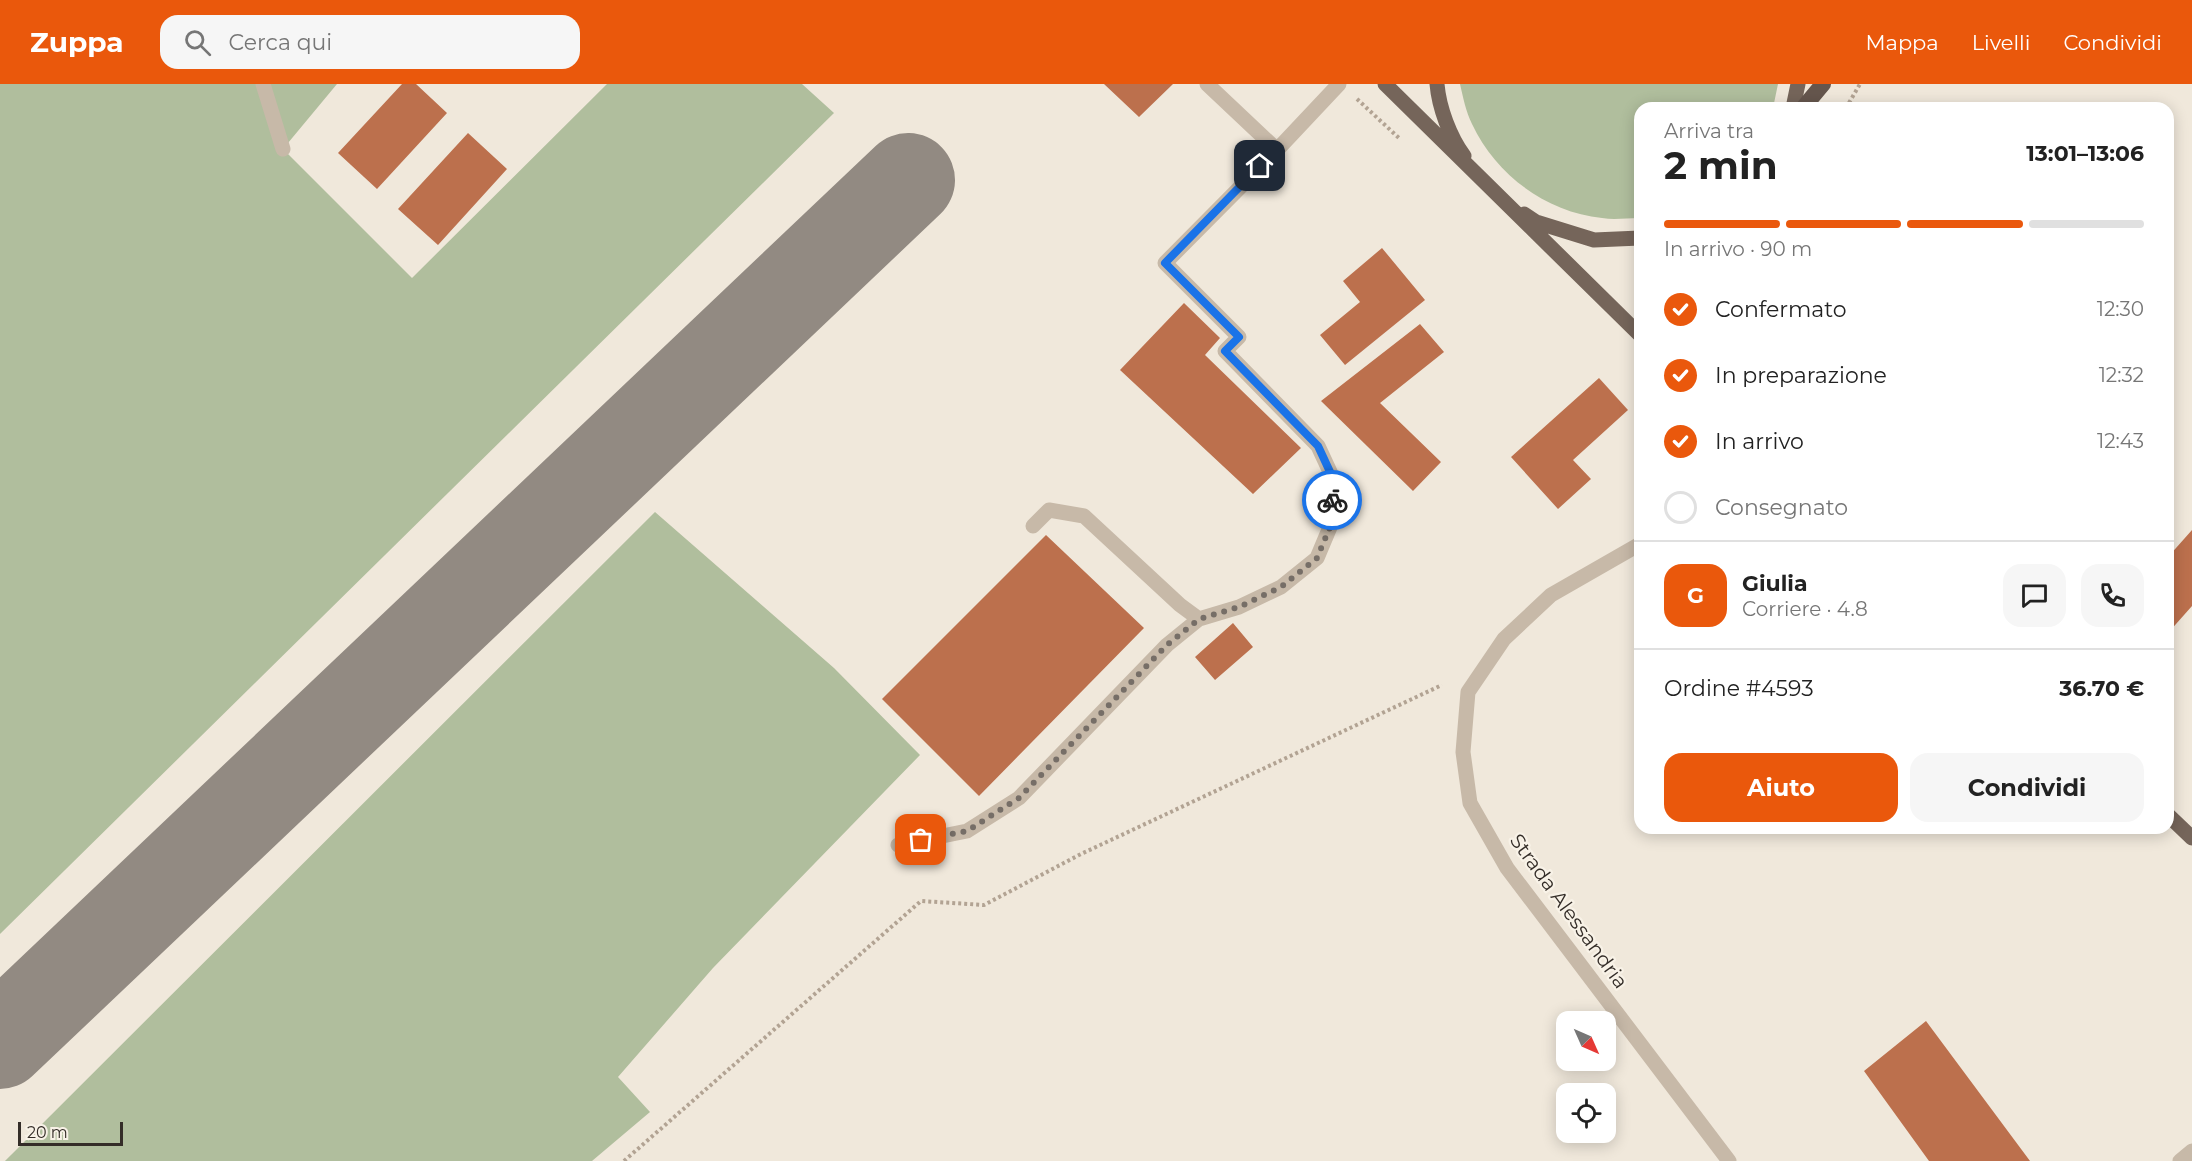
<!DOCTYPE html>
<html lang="it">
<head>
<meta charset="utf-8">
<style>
	body { margin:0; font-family:Montserrat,sans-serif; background:#f6f6f6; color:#222; height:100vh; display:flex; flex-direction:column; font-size:22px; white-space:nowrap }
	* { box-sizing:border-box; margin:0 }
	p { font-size:20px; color:#767676 }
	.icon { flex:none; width:33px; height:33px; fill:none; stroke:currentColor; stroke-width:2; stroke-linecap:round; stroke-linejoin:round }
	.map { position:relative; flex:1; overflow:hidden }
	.side { position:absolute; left:1634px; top:18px; width:540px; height:732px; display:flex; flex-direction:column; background:#fff; border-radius:18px; box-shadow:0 3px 15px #0003 }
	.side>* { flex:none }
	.needle { width:39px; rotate:135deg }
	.fabs { position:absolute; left:1556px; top:927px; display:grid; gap:12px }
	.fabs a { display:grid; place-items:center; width:60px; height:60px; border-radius:12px; background:#fff; box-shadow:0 3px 15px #0003; font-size:30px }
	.scale { position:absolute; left:18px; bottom:15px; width:105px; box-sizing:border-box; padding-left:6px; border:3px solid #342d28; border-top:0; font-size:16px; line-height:21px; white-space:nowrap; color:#342d28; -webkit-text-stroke:4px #f8f2e7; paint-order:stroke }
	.pin { position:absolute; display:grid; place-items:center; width:51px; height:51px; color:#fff; margin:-26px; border-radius:12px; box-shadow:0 3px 9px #0006 }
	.courier { position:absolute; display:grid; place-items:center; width:60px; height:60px; margin:-30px; border:4px solid #1a73e8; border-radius:50%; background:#fff; color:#222; box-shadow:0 2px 8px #0007 }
	.overview em { font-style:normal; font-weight:700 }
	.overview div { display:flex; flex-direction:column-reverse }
	.overview { display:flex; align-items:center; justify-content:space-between; height:102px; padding:0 30px }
	h1 { font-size:39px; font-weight:700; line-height:45px }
	.bar { display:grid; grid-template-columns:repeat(4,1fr); gap:9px 6px; align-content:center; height:72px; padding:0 30px }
	.bar i { height:8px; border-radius:4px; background:#e0e0e0 }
	.bar .on { background:#ea580c }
	.bar p { grid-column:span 4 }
	.line { display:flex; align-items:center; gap:15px; padding:0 30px; border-top:2px solid #e0e0e0 }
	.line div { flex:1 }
	.round { display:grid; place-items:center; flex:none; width:63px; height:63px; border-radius:18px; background:#f6f6f6 }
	ol { padding:0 30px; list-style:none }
	li { display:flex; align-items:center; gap:18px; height:66px }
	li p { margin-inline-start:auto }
	li .icon { padding:6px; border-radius:50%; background:#ea580c; color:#fff; stroke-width:4 }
	li:last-child { color:#767676 }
	li i { width:33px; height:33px; border:3px solid #e0e0e0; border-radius:50% }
	.button { display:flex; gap:12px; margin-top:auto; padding:12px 30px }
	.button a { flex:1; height:69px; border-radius:18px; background:#ea580c; color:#fff; font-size:24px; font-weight:700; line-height:69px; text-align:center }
	.button a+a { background:#f6f6f6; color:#222 }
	header { display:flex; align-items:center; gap:36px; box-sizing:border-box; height:84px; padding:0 30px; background:#ea580c; color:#fff }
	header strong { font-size:28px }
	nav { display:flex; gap:33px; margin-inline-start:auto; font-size:21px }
	.search { width:420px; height:54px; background:#f6f6f6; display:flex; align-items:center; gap:15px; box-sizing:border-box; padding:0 21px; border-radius:18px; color:#767676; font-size:22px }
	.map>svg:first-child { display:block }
	.green { fill:#b0be9d }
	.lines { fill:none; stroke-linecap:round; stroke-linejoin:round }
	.taxiway { stroke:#928a82; stroke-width:94 }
	.building { fill:#bc704d }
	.path { stroke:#b2a393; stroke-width:4; stroke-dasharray:3 3; stroke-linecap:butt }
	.service { stroke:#c7b9a8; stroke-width:15 }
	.minor { stroke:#c7b9a8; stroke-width:15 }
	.primary { stroke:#75655a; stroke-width:15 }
	.trunk { stroke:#65564d; stroke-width:16 }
	.done { stroke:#766e67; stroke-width:6; stroke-dasharray:0 10.8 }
	.route { stroke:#1a73e8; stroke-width:8 }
	.labels { text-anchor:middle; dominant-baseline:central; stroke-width:4.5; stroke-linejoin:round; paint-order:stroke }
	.street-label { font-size:20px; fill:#342d28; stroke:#f8f2e7 }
</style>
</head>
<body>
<header>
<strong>Zuppa</strong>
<div class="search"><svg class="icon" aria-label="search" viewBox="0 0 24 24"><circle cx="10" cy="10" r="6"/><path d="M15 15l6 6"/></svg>Cerca qui</div>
<nav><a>Mappa</a><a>Livelli</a><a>Condividi</a></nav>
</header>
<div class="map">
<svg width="2192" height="1077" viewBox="0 0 2192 1077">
	<rect width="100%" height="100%" fill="#f0e8db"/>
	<path class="green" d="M0,0H337L283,65L412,194L607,0H802L834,29L0,850Z
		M1460,0H1778L1773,24H1640L1639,134C1627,134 1614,136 1602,134C1546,128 1496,91 1472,40C1466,28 1463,13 1460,0Z
		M655,428L834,584L920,671L713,884L618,993L650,1028L592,1077H5Z"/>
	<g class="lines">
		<path class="taxiway" d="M0,958L908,96"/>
	</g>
	<path class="building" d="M402,0H416L447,29L377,105L338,69Z
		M1104,0H1173L1139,33Z
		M468,49L507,85L438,161L398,125Z
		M1382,164L1425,216L1345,281L1320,251L1360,218L1343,197Z
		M1184,219L1220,254L1205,271L1301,364L1253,410L1120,286Z
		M1420,240L1444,268L1380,319L1441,378L1413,407L1321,317Z
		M1599,294L1628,326L1573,376L1591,395L1558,425L1511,373Z
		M2192,446V522L2168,549V473Z
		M1046,451L1144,544L979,712L882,615Z
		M1233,539L1253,563L1215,596L1195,573Z
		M1926,937L2030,1077H1929L1864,987Z"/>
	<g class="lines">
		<path class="path" d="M1357,15L1400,55
			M1846,24L1860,0
			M624,1077L921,817L984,821L1081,770L1442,601"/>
		<path class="service" d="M263,0L283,65
			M1277,66L1339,0
			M1033,442L1049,426L1084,432L1180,521L1199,535
			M898,761L967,747L1019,714L1167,561L1199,535L1239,523L1281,503L1317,474L1333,436L1331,390L1318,362L1225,267L1239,253L1165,179L1277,66L1207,0"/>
		<path class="minor" d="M1640,460L1551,511L1504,555L1468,608L1463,668L1470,719L1507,784L1729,1077
			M2180,1077L2192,1067"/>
		<path class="primary" d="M1385,0L1640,251
			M1437,0C1439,24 1450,53 1464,72
			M1793,24L1798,0
			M1524,130L1536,138L1594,156L1640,154
			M2168,731L2192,754"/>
		<path class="trunk" d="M1803,24L1823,0"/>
	</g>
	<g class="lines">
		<path class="done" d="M921,756L967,747L1019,714L1167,561L1199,535L1239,523L1281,503L1317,474L1333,436L1332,416"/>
		<path class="route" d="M1260,82L1165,179L1239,253L1225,267L1318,362L1331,390L1332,416"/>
	</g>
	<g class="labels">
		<g class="street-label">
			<text transform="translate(1569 827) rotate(54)">Strada Alessandria</text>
		</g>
	</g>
</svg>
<div class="fabs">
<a><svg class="needle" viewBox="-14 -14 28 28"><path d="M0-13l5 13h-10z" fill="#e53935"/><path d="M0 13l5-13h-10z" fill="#767676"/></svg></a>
<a><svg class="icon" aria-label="locate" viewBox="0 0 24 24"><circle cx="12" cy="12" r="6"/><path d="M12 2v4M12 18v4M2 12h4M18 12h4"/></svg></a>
</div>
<div class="scale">20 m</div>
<div class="pin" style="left:921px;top:756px;background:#ea580c"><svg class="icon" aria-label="bag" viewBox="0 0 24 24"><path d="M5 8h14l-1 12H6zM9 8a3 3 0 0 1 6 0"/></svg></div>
<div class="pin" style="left:1260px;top:82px;background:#1f2937"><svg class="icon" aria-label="home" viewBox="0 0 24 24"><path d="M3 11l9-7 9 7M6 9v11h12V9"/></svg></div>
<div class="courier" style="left:1332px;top:416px"><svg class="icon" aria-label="bike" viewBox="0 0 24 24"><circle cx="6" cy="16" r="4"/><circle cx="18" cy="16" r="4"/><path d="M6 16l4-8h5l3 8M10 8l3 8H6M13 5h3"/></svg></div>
<section class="side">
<div class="overview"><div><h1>2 min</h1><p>Arriva tra</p></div><em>13:01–13:06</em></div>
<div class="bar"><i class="on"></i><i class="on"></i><i class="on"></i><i></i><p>In arrivo · 90 m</p></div>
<ol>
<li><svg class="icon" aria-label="check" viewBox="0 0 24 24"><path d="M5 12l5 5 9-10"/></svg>Confermato<p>12:30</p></li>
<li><svg class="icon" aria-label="check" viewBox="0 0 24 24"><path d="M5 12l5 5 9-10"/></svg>In preparazione<p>12:32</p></li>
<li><svg class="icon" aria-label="check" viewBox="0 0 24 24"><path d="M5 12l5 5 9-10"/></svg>In arrivo<p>12:43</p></li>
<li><i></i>Consegnato</li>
</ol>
<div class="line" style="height:108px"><b class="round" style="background:#ea580c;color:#fff">G</b><div><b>Giulia</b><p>Corriere · 4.8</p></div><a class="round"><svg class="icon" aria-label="chat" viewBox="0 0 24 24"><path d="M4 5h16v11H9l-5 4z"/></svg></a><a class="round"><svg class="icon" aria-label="phone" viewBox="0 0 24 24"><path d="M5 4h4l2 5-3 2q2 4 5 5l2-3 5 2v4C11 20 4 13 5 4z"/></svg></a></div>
<div class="line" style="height:78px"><div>Ordine #4593</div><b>36.70 €</b></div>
<div class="button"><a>Aiuto</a><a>Condividi</a></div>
</section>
</div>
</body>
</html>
